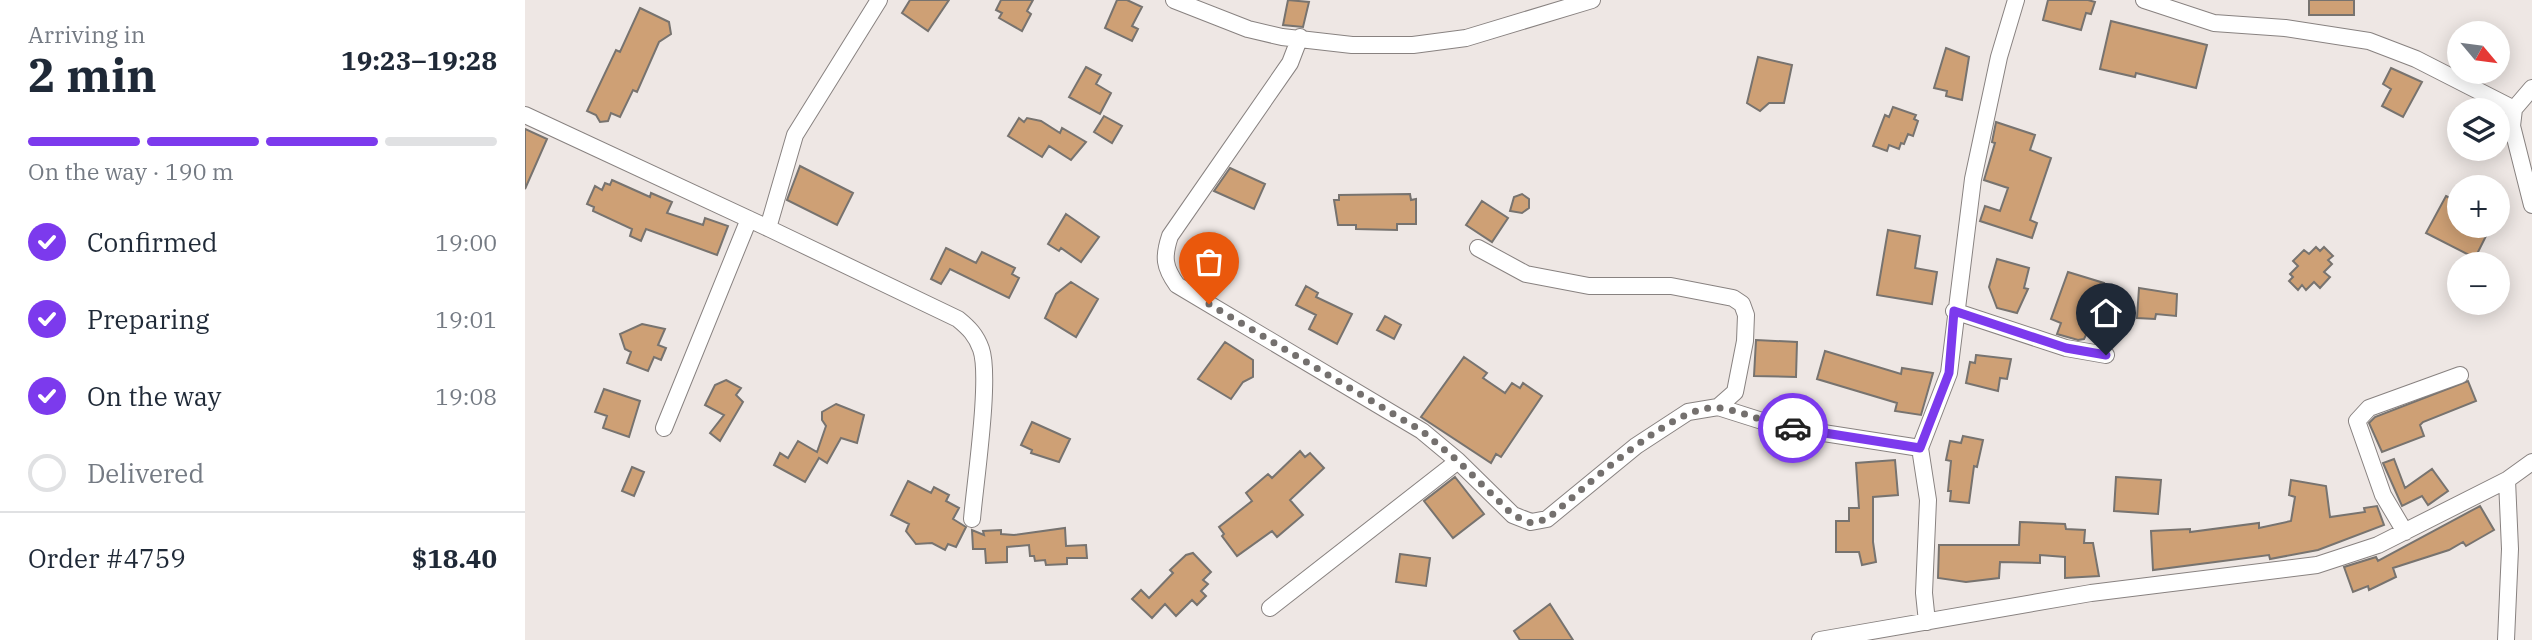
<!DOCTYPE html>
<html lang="en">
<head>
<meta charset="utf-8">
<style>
	body { margin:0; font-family:"IBM Plex Serif",serif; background:#f2f2f3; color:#1f2937; height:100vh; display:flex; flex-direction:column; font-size:26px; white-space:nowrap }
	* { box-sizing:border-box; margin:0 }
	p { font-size:23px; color:#747a83 }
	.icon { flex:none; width:38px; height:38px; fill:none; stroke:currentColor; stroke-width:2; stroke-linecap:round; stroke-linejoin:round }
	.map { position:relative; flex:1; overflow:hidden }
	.panel { display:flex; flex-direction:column; background:#fff; width:525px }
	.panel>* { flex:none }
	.needle { width:46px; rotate:119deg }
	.controls { position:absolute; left:1922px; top:21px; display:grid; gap:14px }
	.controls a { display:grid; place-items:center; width:63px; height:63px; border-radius:50%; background:#fff; box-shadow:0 4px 18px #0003; font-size:35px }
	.pin { position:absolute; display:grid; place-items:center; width:60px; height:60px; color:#fff; margin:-72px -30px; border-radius:50% 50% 50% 0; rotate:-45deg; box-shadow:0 0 7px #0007 }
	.pin .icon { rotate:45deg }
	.courier { position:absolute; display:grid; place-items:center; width:70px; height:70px; margin:-35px; border:5px solid #7c3aed; border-radius:50%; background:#fff; color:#222; box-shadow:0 2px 9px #0007 }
	.overview em { font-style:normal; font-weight:700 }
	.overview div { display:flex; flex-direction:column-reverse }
	.overview { display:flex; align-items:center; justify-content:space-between; height:119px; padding:0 28px }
	h1 { font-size:46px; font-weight:700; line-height:52px }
	.bar { display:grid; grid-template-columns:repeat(4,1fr); gap:10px 7px; align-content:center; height:84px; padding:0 28px }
	.bar i { height:9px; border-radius:5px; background:#e0e1e3 }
	.bar .on { background:#7c3aed }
	.bar p { grid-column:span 4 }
	.line { display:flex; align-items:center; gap:18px; padding:0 28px; border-top:2px solid #e0e1e3 }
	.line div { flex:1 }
	ol { padding:0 28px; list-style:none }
	li { display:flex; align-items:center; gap:21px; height:77px }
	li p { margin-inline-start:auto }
	li .icon { padding:7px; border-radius:50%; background:#7c3aed; color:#fff; stroke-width:4 }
	li:last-child { color:#747a83 }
	li i { width:38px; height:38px; border:4px solid #e0e1e3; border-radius:50% }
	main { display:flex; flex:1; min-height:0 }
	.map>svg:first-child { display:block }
	.building { fill:#cea075; stroke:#77736f; stroke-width:2 }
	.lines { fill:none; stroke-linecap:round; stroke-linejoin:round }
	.street-casing { stroke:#888280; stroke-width:18 }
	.street { stroke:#fff; stroke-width:16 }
	.done { stroke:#74706e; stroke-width:7; stroke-dasharray:0 12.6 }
	.route { stroke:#7c3aed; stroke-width:9 }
</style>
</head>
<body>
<main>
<section class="panel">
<div class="overview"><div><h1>2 min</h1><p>Arriving in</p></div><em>19:23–19:28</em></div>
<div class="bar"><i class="on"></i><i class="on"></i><i class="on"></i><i></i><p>On the way · 190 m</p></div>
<ol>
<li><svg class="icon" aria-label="check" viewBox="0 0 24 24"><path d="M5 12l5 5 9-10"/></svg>Confirmed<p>19:00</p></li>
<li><svg class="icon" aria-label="check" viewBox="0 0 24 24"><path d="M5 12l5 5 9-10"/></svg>Preparing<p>19:01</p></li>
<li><svg class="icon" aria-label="check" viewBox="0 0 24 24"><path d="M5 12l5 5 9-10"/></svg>On the way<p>19:08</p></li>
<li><i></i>Delivered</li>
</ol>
<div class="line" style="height:91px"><div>Order #4759</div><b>$18.40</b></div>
</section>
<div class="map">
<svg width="2007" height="640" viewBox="0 0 2007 640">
	<rect width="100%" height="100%" fill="#eee7e4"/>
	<path class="building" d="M385,0H424L403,31L377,13Z
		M476,0H508L502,11L506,14L497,31L474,18L477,13L471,10Z
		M592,0H602L617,7L607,26L613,29L607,41L580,28Z
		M763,0L784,2L778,27L758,25Z
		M1523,0H1563L1570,2L1566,14L1561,13L1556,30L1518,20Z
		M1784,0H1829V15H1784Z
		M115,8L144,22L146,34L134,42L112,92L108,90L95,117L86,113L83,121L75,122L71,115L62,111L91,50L95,52Z
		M1586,21L1682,45L1671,88L1611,73L1610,77L1575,69Z
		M1421,48L1444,57L1437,100L1421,96L1422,91L1409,88Z
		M1233,57L1267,65L1259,103H1244L1235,111L1222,103Z
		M561,67L576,75L571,84L586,93L575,114L544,97Z
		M1866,68L1897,82L1878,117L1857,106L1866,89L1858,84Z
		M1368,107L1391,115L1389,119L1393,121L1388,136L1383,134L1379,144L1376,143L1374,149L1364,145L1362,151L1348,146L1360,115L1364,117Z
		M579,116L597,126L587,143L569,132Z
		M494,118L499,122L502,118L516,121L535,133L537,128L561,142L546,160L524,146L517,157L483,136Z
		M1471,122L1510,135L1505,150L1526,158L1505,220L1512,223L1507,238L1455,221L1460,206L1475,211L1483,188L1459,180L1470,143L1467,142Z
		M0,129L22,139L0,189Z
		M275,166L328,193L312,225L262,200Z
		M705,168L740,184L729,209L689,191Z
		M87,180L125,197L126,193L147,202L142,213L178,225L180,218L203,226L192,255L121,229L116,241L105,236L107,229L68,211L69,207L62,204L70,186L77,190L80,183L85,185Z
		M885,194L886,200L891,199V224H872V230L831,229V225H813L809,200H814V195Z
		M997,194L1004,199V208L997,213L985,211L989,197Z
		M1921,196L1934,203V226H1966L1950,258L1901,233Z
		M957,201L983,218L967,242L941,225Z
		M541,214L574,237L556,262L536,248L534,251L523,244Z
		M1363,230L1395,236L1390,268L1412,272L1407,304L1352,295Z
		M1791,247L1795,251L1799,247L1808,256L1803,260L1807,264L1799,272L1805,277L1795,288L1789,282L1781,290L1777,285L1773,290L1764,281L1768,277L1765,274L1773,266L1768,261L1779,250L1784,254Z
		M421,248L451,263L457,252L490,268L487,274L494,278L484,298L425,269L416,284L406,279Z
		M1472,259L1504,268L1499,288L1503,289L1492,313L1472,308L1464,287Z
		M1543,272L1579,283L1571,307L1589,312L1584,330L1566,325L1559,339L1553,340L1532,334L1536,323L1526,319Z
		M546,282L573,299L551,337L520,318L531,294Z
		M781,286L793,293L791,297L827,314L812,344L784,329L791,315L771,305Z
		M1614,288L1652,294L1651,316L1631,314L1630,319L1612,318Z
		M860,316L876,325L869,339L852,330Z
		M117,324L140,329L133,345L141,348L136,360L129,357L123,371L102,363L106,352L100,349L95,334Z
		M1231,340L1272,342L1271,377L1229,376Z
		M700,342L728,360V377L718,382L706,399L673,379Z
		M1300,351L1376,374L1377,368L1408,373L1396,415L1370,411L1372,403L1292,379Z
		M1451,355L1486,359L1482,379L1475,378L1473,391L1441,383L1445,362L1450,363Z
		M939,357L962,373L958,378L980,393L987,383L995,388L998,383L1017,396L976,457L971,454L966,463L896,417Z
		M201,380L216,388L211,395L218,402L195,441L185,433L199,415L180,405L190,385Z
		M1943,381L1951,401L1898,422L1895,425L1899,436L1857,452L1844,423L1850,417Z
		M79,389L115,401L104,437L78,428L82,416L70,412Z
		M311,404L339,415L332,443L316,438L302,463L294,458L280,482L249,465L255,453L263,458L273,441L292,452L301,426L297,420V412Z
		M507,422L545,439L534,462L506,453L507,450L496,445Z
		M1438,436L1458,440L1452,467L1449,466L1444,503L1425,501L1426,491H1423L1426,461L1421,460L1425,441L1436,443Z
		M775,451L780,457L785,453L799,468L765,500L778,515L752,537L747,531L712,556L697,536L699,534L694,527L727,501L721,493L743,474L747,478Z
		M1869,459L1880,488L1907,469L1923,491L1903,505L1897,496L1877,506L1858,463Z
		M1370,460L1373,495L1348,497V542L1351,562L1337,565L1334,552H1311V521H1324V508H1334L1331,463Z
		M107,467L119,472L109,496L97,491Z
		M930,477L959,514L928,538L899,501Z
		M1591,477L1636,480L1633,514L1589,511Z
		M1766,480L1801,486L1805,517L1840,512L1839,508L1852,506L1859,525L1793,550L1745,559L1744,555L1628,570L1626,531L1665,529V532L1734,523V528L1766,521L1770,497L1764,495Z
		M383,481L406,493L409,487L424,495L421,501L434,508L428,519L441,527L431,547L423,544L420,550L407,543L391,544L381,531L384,524L366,515Z
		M1955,506L1969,530L1941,546L1938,542L1924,550L1868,568L1871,577L1844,590L1843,586L1828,592L1819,567L1851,557L1853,561Z
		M1495,522L1540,524L1541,529L1560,530L1559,543H1568L1574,576L1540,578V557L1515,555V563L1475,562L1474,578L1441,582L1413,578L1414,545H1494Z
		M540,528L541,546L561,545L562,558H542V564L521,565L520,560L510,561L509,556H505L504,545L482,547V562L461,563L460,549H448L447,530L459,535L458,531L476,530V534L489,535Z
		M668,553L686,572L678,580L683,584L676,591L681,596L672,605L667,600L651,616L640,604L627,618L607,599L616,590L624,598L648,573L645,570L661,555Z
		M875,554L905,558L901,586L871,582Z
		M1025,604L1048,640H995L989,631Z"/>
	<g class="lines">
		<g class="street-casing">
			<path id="street" d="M354,0L270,135L243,228L433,319C444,328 451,335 456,349C466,377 450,483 447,519
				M649,0L723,29L757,37L827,45H888L941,38L1067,0
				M1619,0L1689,23L1760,28L1844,41L1891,59L1989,109
				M775,37L765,63L645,236C638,257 639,267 652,285L897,431L933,461L988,515L1006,522L1022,519L1111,446L1163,412L1193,407L1253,426L1395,448
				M2007,88L1989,109L1987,126L2007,205
				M0,115L243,228
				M953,248L1001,274L1064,286H1146L1208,298L1217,304L1221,315L1220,341L1210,392L1193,407
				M1429,311L1541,348L1581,355
				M139,428L224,219
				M1880,532L1858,495L1832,421L1844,408L1935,375
				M745,608L933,461
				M1402,622L1399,593L1403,500L1395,448L1424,373L1448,179L1474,57L1491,0
				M1295,640L1566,593L1792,565L1853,545L1982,480L2007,462
				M1981,640L1985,549L1982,480"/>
		</g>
		<use href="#street" class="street"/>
	</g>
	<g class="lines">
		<path class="done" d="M684,304L897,431L933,461L988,515L1006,523L1022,519C1058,490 1150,401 1195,408C1220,412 1243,424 1268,428"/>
		<path class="route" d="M1268,428L1395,448L1424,373L1429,311L1541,348L1581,355"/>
	</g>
</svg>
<div class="controls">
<a><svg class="needle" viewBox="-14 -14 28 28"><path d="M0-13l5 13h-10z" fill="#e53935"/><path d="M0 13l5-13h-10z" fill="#747a83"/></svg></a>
<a><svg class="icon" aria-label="layers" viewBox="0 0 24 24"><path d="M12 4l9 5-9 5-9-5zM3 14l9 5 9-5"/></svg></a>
<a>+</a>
<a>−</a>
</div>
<div class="pin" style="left:684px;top:304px;background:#ea580c"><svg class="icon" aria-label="bag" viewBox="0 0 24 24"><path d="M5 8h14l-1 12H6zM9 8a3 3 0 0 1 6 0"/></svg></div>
<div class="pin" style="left:1581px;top:355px;background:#1f2937"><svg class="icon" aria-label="home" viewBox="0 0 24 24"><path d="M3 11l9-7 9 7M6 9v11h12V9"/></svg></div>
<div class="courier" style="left:1268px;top:428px"><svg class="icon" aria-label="car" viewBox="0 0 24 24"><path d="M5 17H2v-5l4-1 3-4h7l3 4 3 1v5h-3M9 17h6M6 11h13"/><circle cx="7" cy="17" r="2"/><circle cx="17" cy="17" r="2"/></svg></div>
</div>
</main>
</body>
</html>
